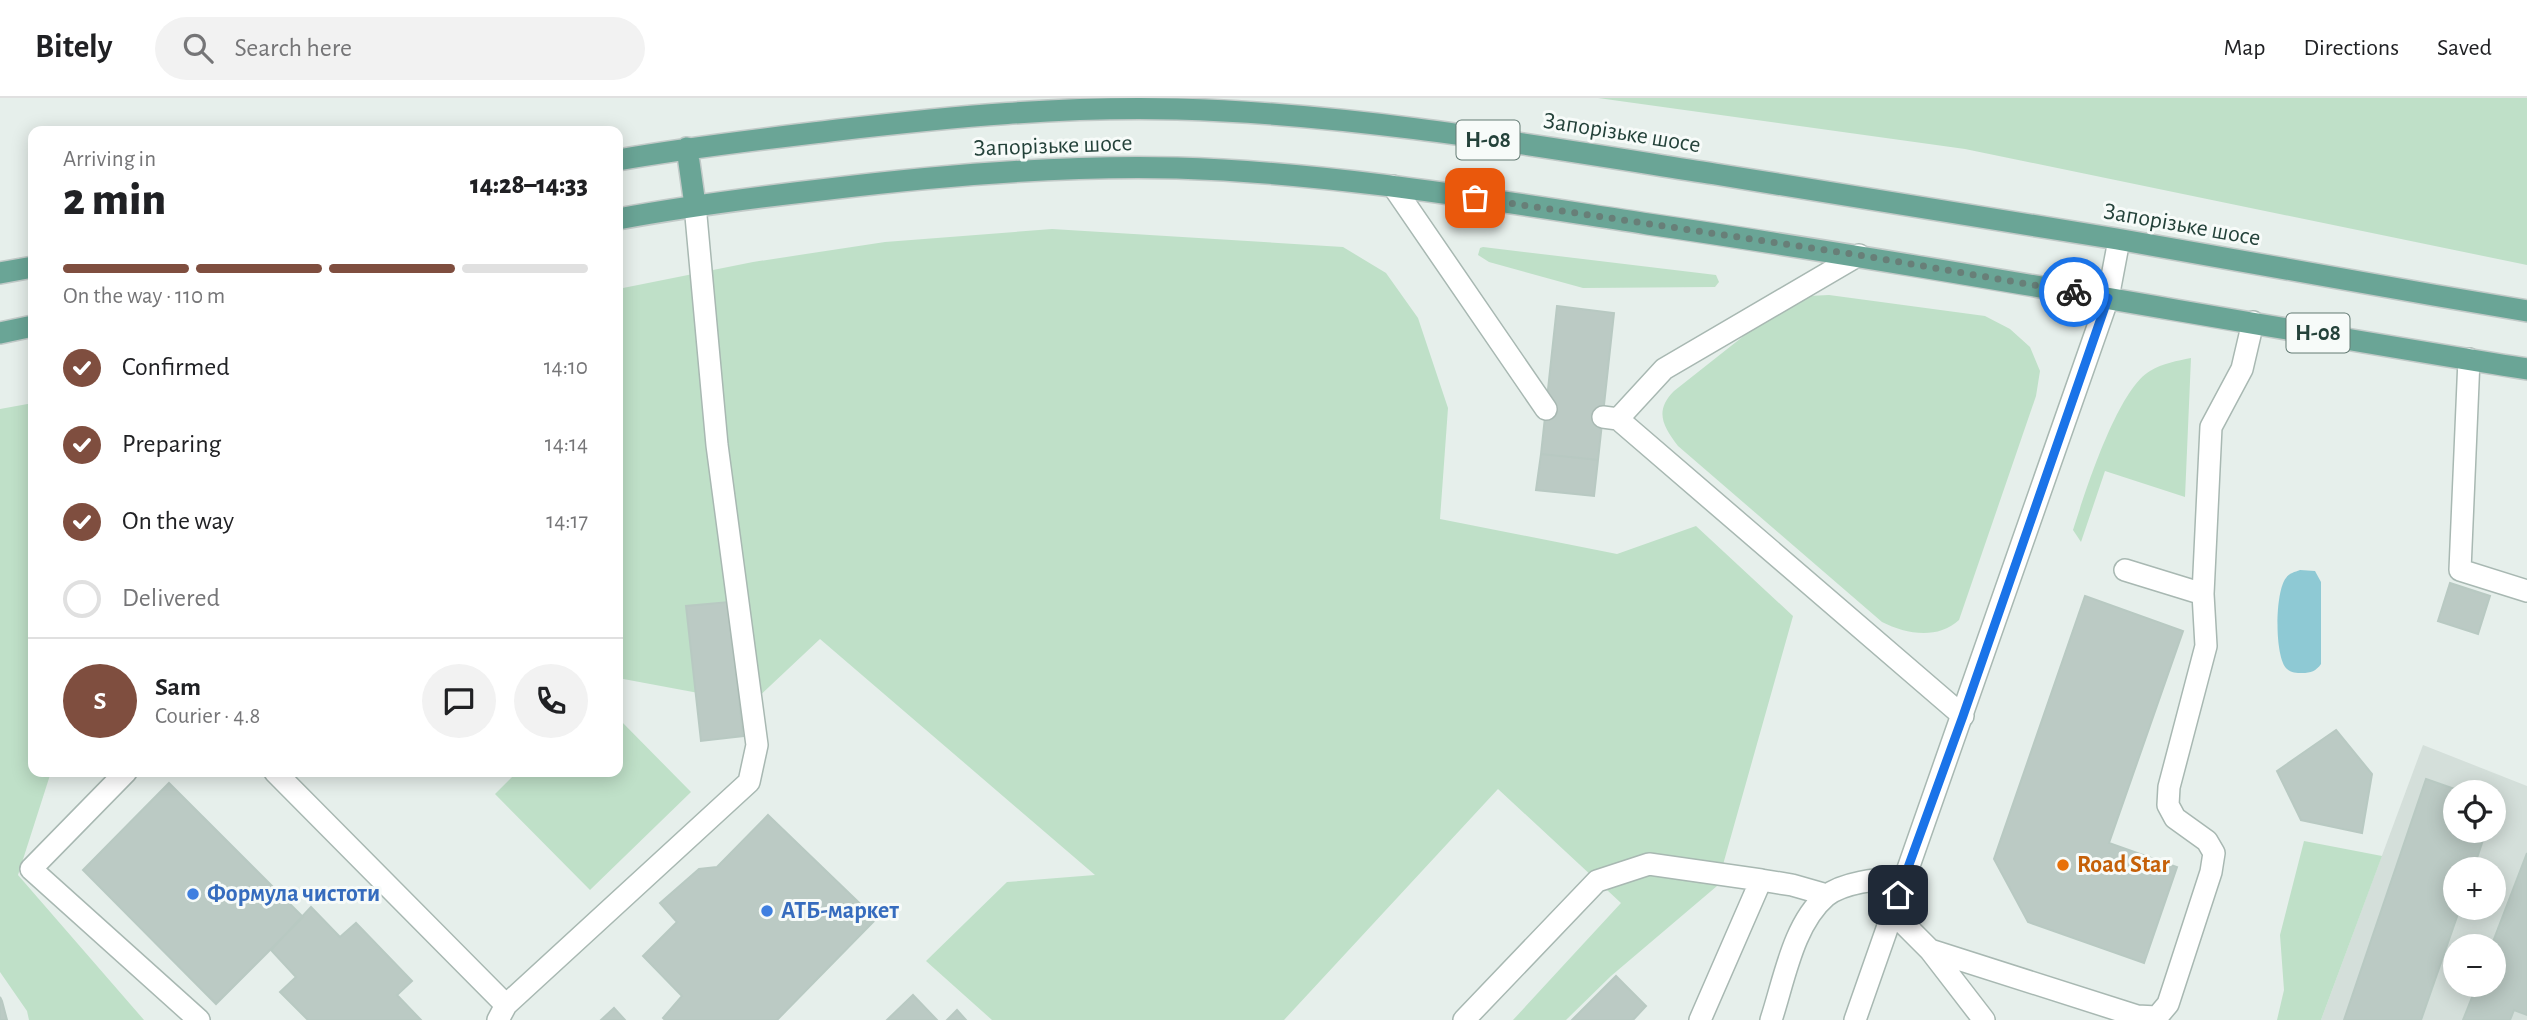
<!DOCTYPE html>
<html lang="en">
<head>
<meta charset="utf-8">
<style>
	body { margin:0; font-family:"Alegreya Sans",sans-serif; background:#f2f2f2; color:#202124; height:100vh; display:flex; flex-direction:column; font-size:26px; white-space:nowrap }
	* { box-sizing:border-box; margin:0 }
	p { font-size:23px; color:#757577 }
	.icon { flex:none; width:38px; height:38px; fill:none; stroke:currentColor; stroke-width:2; stroke-linecap:round; stroke-linejoin:round }
	.map { position:relative; flex:1; overflow:hidden }
	.panel { position:absolute; left:28px; top:28px; width:595px; height:651px; display:flex; flex-direction:column; background:#fff; border-radius:14px; box-shadow:0 4px 18px #0003 }
	.panel>* { flex:none }
	.controls { position:absolute; left:2443px; top:682px; display:grid; gap:14px }
	.controls a { display:grid; place-items:center; width:63px; height:63px; border-radius:50%; background:#fff; box-shadow:0 4px 18px #0003; font-size:35px }
	.pin { position:absolute; display:grid; place-items:center; width:60px; height:60px; color:#fff; margin:-30px; border-radius:14px; box-shadow:0 4px 10px #0006 }
	.courier { position:absolute; display:grid; place-items:center; width:70px; height:70px; margin:-35px; border:5px solid #1a73e8; border-radius:50%; background:#fff; color:#222; box-shadow:0 2px 9px #0007 }
	.head em { font-style:normal; font-weight:800 }
	.head div { display:flex; flex-direction:column-reverse }
	.head { display:flex; align-items:center; justify-content:space-between; height:119px; padding:0 35px }
	h1 { font-size:46px; font-weight:800; line-height:52px }
	.bar { display:grid; grid-template-columns:repeat(4,1fr); gap:10px 7px; align-content:center; height:84px; padding:0 35px }
	.bar i { height:9px; border-radius:5px; background:#e0e0e0 }
	.bar .current { background:#7f4e3f }
	.bar p { grid-column:span 4 }
	.line { display:flex; align-items:center; gap:18px; padding:0 35px; border-top:2px solid #e0e0e0 }
	.line div { flex:1 }
	.round { display:grid; place-items:center; flex:none; width:74px; height:74px; border-radius:37px; background:#f2f2f2 }
	ol { padding:0 35px; list-style:none }
	li { display:flex; align-items:center; gap:21px; height:77px }
	li p { margin-inline-start:auto }
	li .icon { padding:7px; border-radius:50%; background:#7f4e3f; color:#fff; stroke-width:4 }
	li:last-child { color:#757577 }
	li i { width:38px; height:38px; border:4px solid #e0e0e0; border-radius:50% }
	header { display:flex; align-items:center; gap:42px; box-sizing:border-box; height:98px; padding:0 35px; background:#fff; border-bottom:2px solid #e0e0e0 }
	header strong { font-size:33px }
	nav { display:flex; gap:38px; margin-inline-start:auto; font-size:24px }
	.search { width:490px; height:63px; background:#f2f2f2; display:flex; align-items:center; gap:18px; box-sizing:border-box; padding:0 24px; border-radius:38px; color:#757577; font-size:26px }
	.map>svg:first-child { display:block }
	.built { fill:#d4dfda; fill-rule:evenodd }
	.green { fill:#bfe0c8 }
	.water { fill:#8ec9d4 }
	.building { fill:#bbcac4; stroke:#b8c9c2; stroke-width:2 }
	.lines { fill:none; stroke-linecap:round; stroke-linejoin:round }
	.service-casing { stroke:#a8b8b2; stroke-width:24 }
	.tertiary-casing { stroke:#a8b8b2; stroke-width:24 }
	.primary-casing { stroke:#c2cac8; stroke-width:24 }
	.service { stroke:#fff; stroke-width:21 }
	.tertiary { stroke:#fff; stroke-width:21 }
	.primary { stroke:#6aa596; stroke-width:21 }
	.done { stroke:#687f78; stroke-width:7; stroke-dasharray:0 12.6 }
	.route { stroke:#1a73e8; stroke-width:9 }
	.food-dot { fill:#e8710a; stroke:#f7fbf9; stroke-width:2.5 }
	.shop-dot { fill:#3f7fe0; stroke:#f7fbf9; stroke-width:2.5 }
	.labels { text-anchor:middle; dominant-baseline:central; stroke-width:6; stroke-linejoin:round; paint-order:stroke }
	.shield { fill:#f7fbf9; stroke:#637a73; stroke-width:2 }
	.shield-label { font-size:23px; font-weight:bold; fill:#24423a }
	.street-label { font-size:24px; fill:#24423a; stroke:#f7fbf9 }
	.food-label { font-size:24px; font-weight:bold; fill:#c56008; stroke:#f7fbf9; text-anchor:start }
	.shop-label { font-size:24px; font-weight:bold; fill:#366cbe; stroke:#f7fbf9; text-anchor:start }
</style>
</head>
<body>
<header>
<strong>Bitely</strong>
<div class="search"><svg class="icon" aria-label="search" viewBox="0 0 24 24"><circle cx="10" cy="10" r="6"/><path d="M15 15l6 6"/></svg>Search here</div>
<nav><a>Map</a><a>Directions</a><a>Saved</a></nav>
</header>
<div class="map">
<svg width="2527" height="922" viewBox="0 0 2527 922">
	<rect width="100%" height="100%" fill="#e6efeb"/>
	<path class="built" d="M2423,647L2527,688V922H2321ZM2455,695H2494V733H2455ZM2455,772H2494V810H2455ZM2455,849H2494V887H2455Z"/>
	<path class="green" d="M1598,0H2527V167L1965,51Z
		M1052,131L1343,149L1386,175L1418,220L1448,310L1440,421L1617,456L1696,428L1793,518L1717,788L1611,878L1566,922H1513L1621,805L1498,691L1284,922H992L926,863L1007,784L1095,777L820,541L752,605L618,580V191L753,164L885,144Z
		M1483,149L1716,177L1719,184L1715,189L1583,190L1489,164L1478,157L1480,150Z
		M1829,197L1985,218L2010,231L2030,249L2040,273L2036,298L1959,522C1937,542 1906,536 1882,524L1678,348C1663,328 1654,313 1674,293L1783,207L1808,198Z
		M2191,260L2185,399L2105,373L2081,444L2073,432C2085,395 2117,292 2150,273C2163,265 2177,263 2191,260Z
		M33,305V674H51L18,777L144,922H29L27,913L0,874V311Z
		M618,620L691,694L590,792L495,696L517,674H618Z
		M2304,743L2382,758L2321,922H2277L2284,892L2280,837Z"/>
	<path class="water" d="M2300,472L2315,473L2321,484V566C2316,573 2311,575 2302,575C2297,575 2291,575 2287,571C2274,559 2275,493 2286,480C2289,475 2295,474 2300,472Z"/>
	<path class="building" d="M1557,208L1614,215L1598,362L1541,356Z
		M1541,356L1598,362L1594,398L1536,392Z
		M2450,485L2490,498L2478,536L2438,523Z
		M2085,498L2183,533L2109,745L2177,769L2144,865L2028,824L1994,761Z
		M729,504L743,638L701,643L686,508Z
		M2336,632L2372,676L2362,735L2301,722L2277,673Z
		M2426,681L2466,695H2455V733H2486L2473,772H2455V810H2460L2421,922H2344Z
		M169,685L303,819L216,906L83,772Z
		M768,717L876,821L777,922H665L663,920L682,898L643,858L677,824L660,805L699,771L717,769Z
		M2527,755V917L2514,912L2510,922H2463L2477,887H2494V849H2491Z
		M311,809L340,839L356,825L412,883L397,897L421,922H308L280,894L296,879L271,852Z
		M1616,878L1646,908L1633,922H1572Z
		M913,897L937,922H887Z
		M0,899L2,903L7,922H0Z
		M614,910L625,922H601Z
		M957,912L966,922H947Z"/>
	<g class="lines">
		<g class="service-casing">
			<path id="service" d="M1393,88L1546,311
				M2469,261L2460,472L2527,493
				M1603,319L1618,321L1963,618
				M1618,321L1664,271L1859,157
				M2125,472L2203,496
				M126,674L31,771L199,922
				M275,674L506,907
				M1761,782L1792,787L1827,797
				M1892,814L1930,852L1984,922
				M1930,852L2137,918L2157,919L2168,906L2211,774L2214,755L2207,743L2175,720L2168,707L2169,689L2206,548L2203,496L2211,329L2242,271L2253,224
				M498,922L506,907L749,684L757,647L717,347L695,107
				M1464,922L1597,783L1649,766L1761,782L1700,922
				M1771,922C1784,883 1793,826 1826,798C1845,783 1882,781 1905,779"/>
		</g>
		<g class="tertiary-casing">
			<path id="tertiary" d="M1855,922L2108,200L2119,142"/>
		</g>
		<g class="primary-casing">
			<path id="primary" d="M687,50L695,107
				M618,62C691,49 764,41 838,32C950,19 1064,8 1177,11C1357,16 1537,48 1715,76C1849,97 1983,119 2117,141C2253,165 2390,190 2527,213
				M618,121C688,108 758,99 829,91C944,77 1061,67 1177,70C1335,75 1491,102 1648,126C1942,169 2234,224 2527,271
				M0,175L33,169
				M0,235L33,228"/>
		</g>
		<use href="#service" class="service"/>
		<use href="#tertiary" class="tertiary"/>
		<use href="#primary" class="primary"/>
	</g>
	<g class="lines">
		<path class="done" d="M1475,100L1859,157L2074,194"/>
		<path class="route" d="M1898,797L1963,618L2108,200L2074,194"/>
	</g>
	<circle class="food-dot" cx="2063" cy="767" r="7"/>
	<g class="shop-dot">
		<circle cx="193" cy="796" r="7"/>
		<circle cx="767" cy="813" r="7"/>
	</g>
	<g class="labels">
		<g class="shield">
			<rect x="1456.5" y="22.5" width="63" height="39" rx="5"/>
			<rect x="2286.5" y="215.5" width="63" height="39" rx="5"/>
		</g>
		<g class="shield-label">
			<text x="1488" y="42">Н-08</text>
			<text x="2318" y="235">Н-08</text>
		</g>
		<g class="street-label">
			<text transform="translate(1622 35) rotate(9)">Запорізьке шосе</text>
			<text transform="translate(1053 48) rotate(-2)">Запорізьке шосе</text>
			<text transform="translate(2182 127) rotate(10)">Запорізьке шосе</text>
		</g>
		<g class="food-label">
			<text x="2077" y="767">Road Star</text>
		</g>
		<g class="shop-label">
			<text x="207" y="796">Формула чистоти</text>
			<text x="781" y="813">АТБ-маркет</text>
		</g>
	</g>
</svg>
<div class="controls">
<a><svg class="icon" aria-label="locate" viewBox="0 0 24 24"><circle cx="12" cy="12" r="6"/><path d="M12 2v4M12 18v4M2 12h4M18 12h4"/></svg></a>
<a>+</a>
<a>−</a>
</div>
<div class="pin" style="left:1475px;top:100px;background:#ea580c"><svg class="icon" aria-label="bag" viewBox="0 0 24 24"><path d="M5 8h14l-1 12H6zM9 8a3 3 0 0 1 6 0"/></svg></div>
<div class="pin" style="left:1898px;top:797px;background:#1f2937"><svg class="icon" aria-label="home" viewBox="0 0 24 24"><path d="M3 11l9-7 9 7M6 9v11h12V9"/></svg></div>
<div class="courier" style="left:2074px;top:194px"><svg class="icon" aria-label="bike" viewBox="0 0 24 24"><circle cx="6" cy="16" r="4"/><circle cx="18" cy="16" r="4"/><path d="M6 16l4-8h5l3 8M10 8l3 8H6M13 5h3"/></svg></div>
<section class="panel">
<div class="head"><div><h1>2 min</h1><p>Arriving in</p></div><em>14:28–14:33</em></div>
<div class="bar"><i class="current"></i><i class="current"></i><i class="current"></i><i></i><p>On the way · 110 m</p></div>
<ol>
<li><svg class="icon" aria-label="check" viewBox="0 0 24 24"><path d="M5 12l5 5 9-10"/></svg>Confirmed<p>14:10</p></li>
<li><svg class="icon" aria-label="check" viewBox="0 0 24 24"><path d="M5 12l5 5 9-10"/></svg>Preparing<p>14:14</p></li>
<li><svg class="icon" aria-label="check" viewBox="0 0 24 24"><path d="M5 12l5 5 9-10"/></svg>On the way<p>14:17</p></li>
<li><i></i>Delivered</li>
</ol>
<div class="line" style="height:126px"><b class="round" style="background:#7f4e3f;color:#fff">S</b><div><b>Sam</b><p>Courier · 4.8</p></div><a class="round"><svg class="icon" aria-label="chat" viewBox="0 0 24 24"><path d="M4 5h16v11H9l-5 4z"/></svg></a><a class="round"><svg class="icon" aria-label="phone" viewBox="0 0 24 24"><path d="M5 4h4l2 5-3 2q2 4 5 5l2-3 5 2v4C11 20 4 13 5 4z"/></svg></a></div>
</section>
</div>
</body>
</html>
